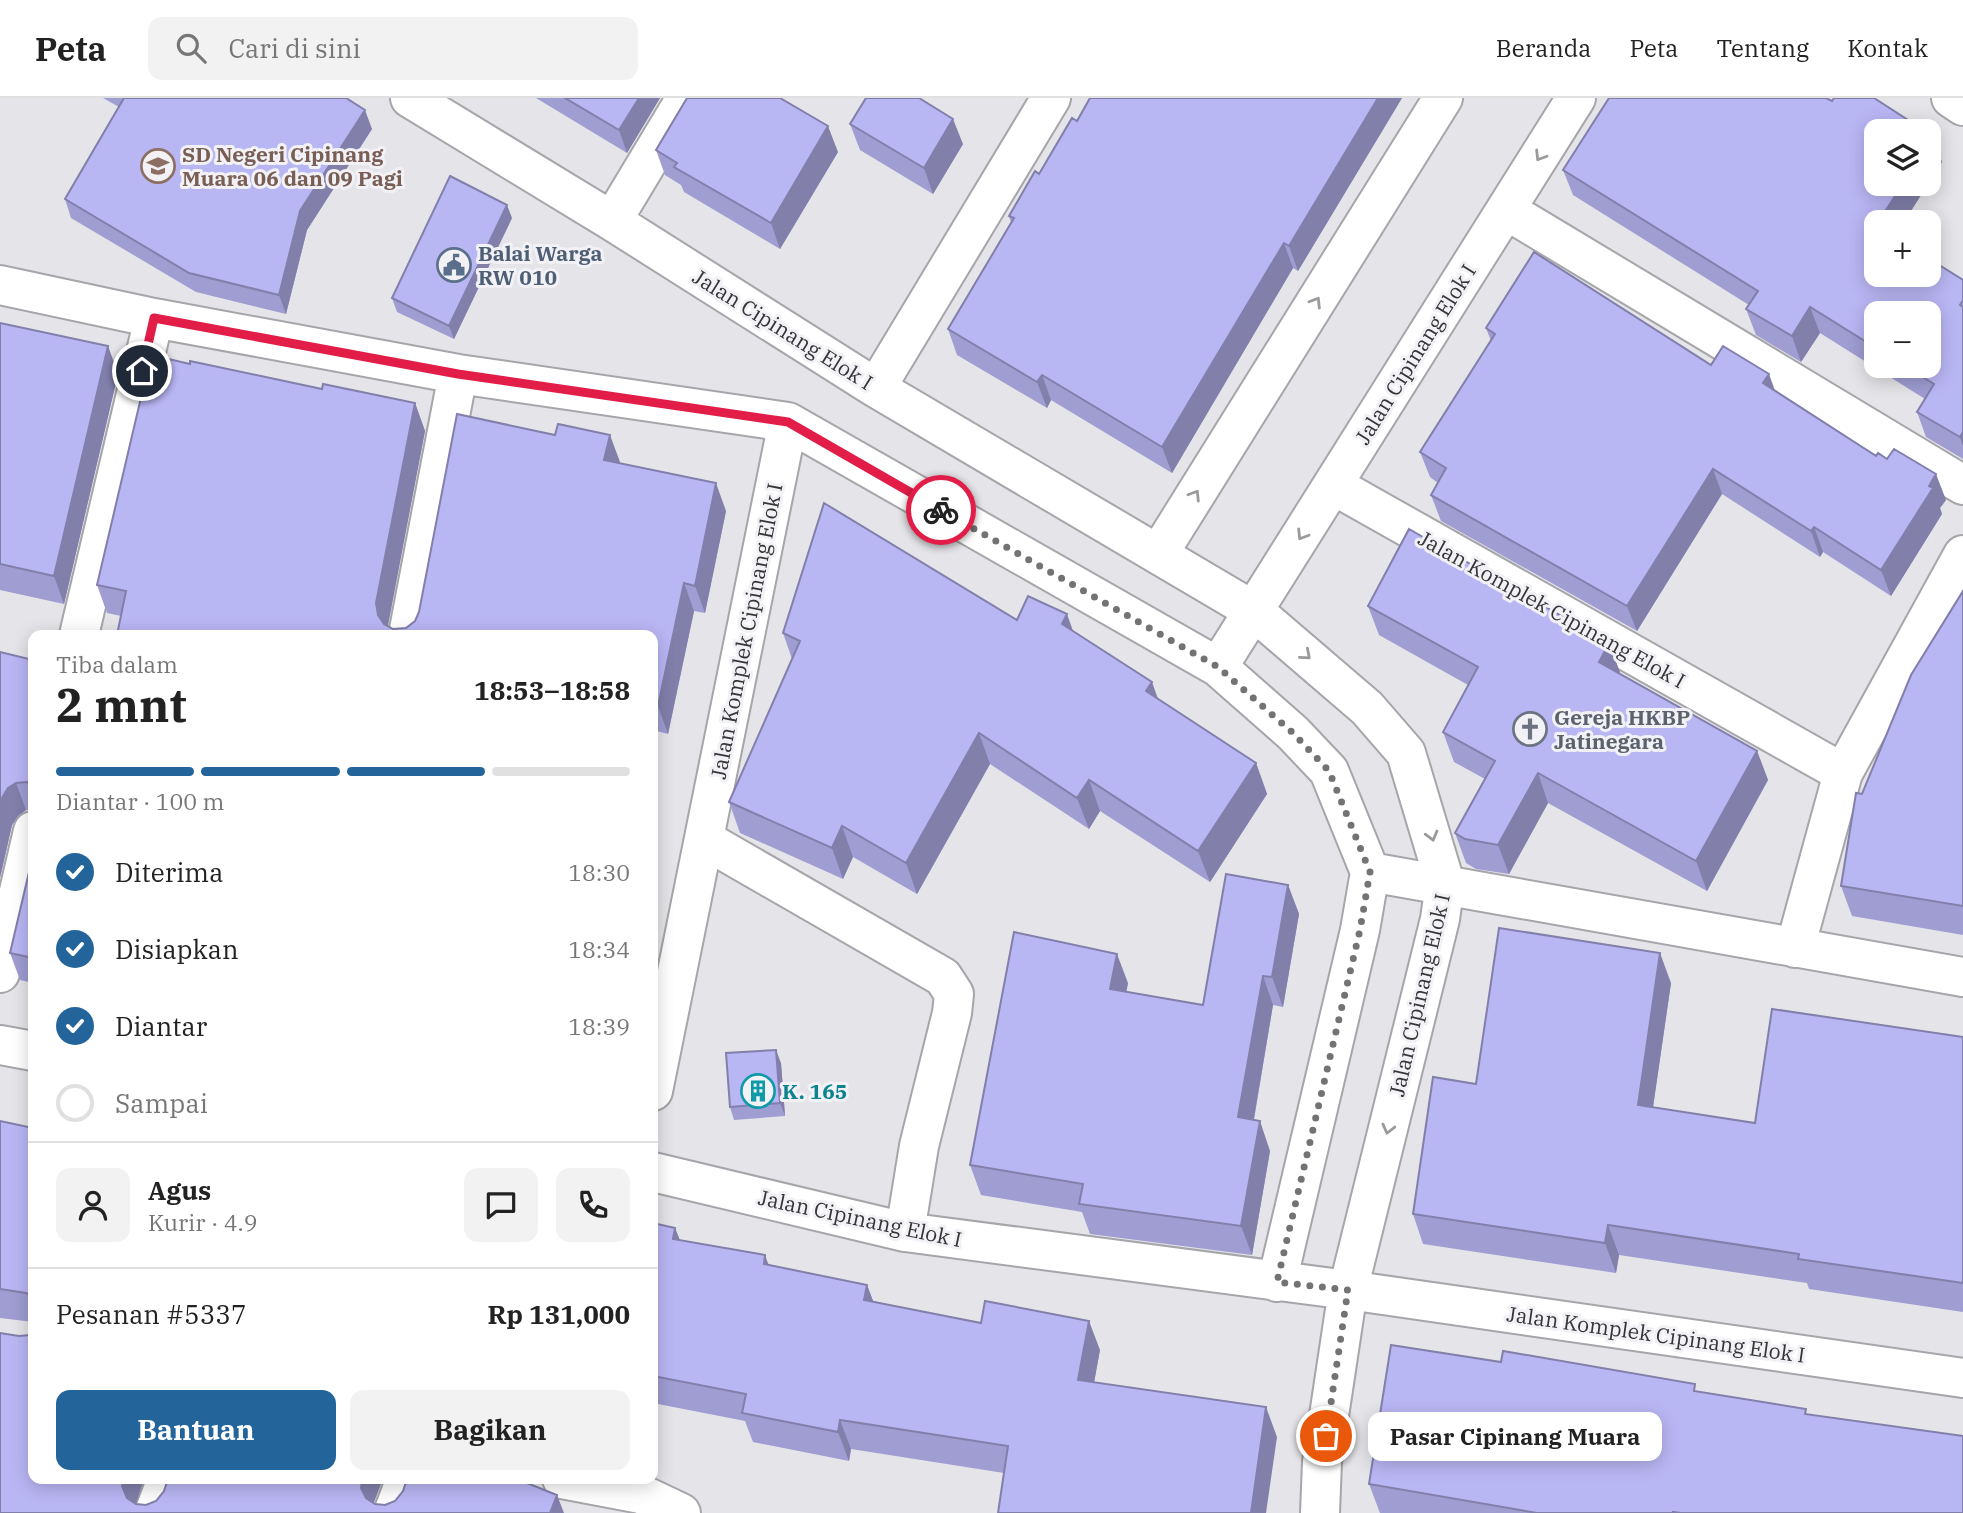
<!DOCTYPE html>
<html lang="id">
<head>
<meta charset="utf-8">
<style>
	body { margin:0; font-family:"IBM Plex Serif",serif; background:#f2f2f2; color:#222; height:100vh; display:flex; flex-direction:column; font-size:26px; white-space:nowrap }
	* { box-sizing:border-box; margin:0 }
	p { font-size:23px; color:#767676 }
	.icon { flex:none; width:38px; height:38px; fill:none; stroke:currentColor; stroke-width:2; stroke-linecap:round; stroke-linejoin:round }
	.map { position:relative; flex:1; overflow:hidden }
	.panel { position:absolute; left:28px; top:532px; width:630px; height:854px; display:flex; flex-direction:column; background:#fff; border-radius:14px; box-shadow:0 4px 18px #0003 }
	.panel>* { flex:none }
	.controls { position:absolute; left:1864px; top:21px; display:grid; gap:14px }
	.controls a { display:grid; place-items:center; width:77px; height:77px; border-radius:14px; background:#fff; box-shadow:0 4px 18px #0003; font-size:35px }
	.pin { position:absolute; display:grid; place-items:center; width:60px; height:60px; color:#fff; margin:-30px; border:4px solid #fff; border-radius:50%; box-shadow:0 2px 7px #0007 }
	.courier { position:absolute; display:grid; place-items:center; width:70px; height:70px; margin:-35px; border:5px solid #e11d48; border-radius:50%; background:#fff; color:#222; box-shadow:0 2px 9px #0007 }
	.bubble { position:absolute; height:49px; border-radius:14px; background:#fff; box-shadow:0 4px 18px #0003; font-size:23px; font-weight:700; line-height:49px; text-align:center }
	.headline em { font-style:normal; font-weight:700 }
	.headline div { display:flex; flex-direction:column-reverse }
	.headline { display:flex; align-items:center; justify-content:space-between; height:119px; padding:0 28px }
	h1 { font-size:46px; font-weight:700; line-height:52px }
	.bar { display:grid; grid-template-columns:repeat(4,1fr); gap:10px 7px; align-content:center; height:84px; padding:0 28px }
	.bar i { height:9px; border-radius:5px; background:#e0e0e0 }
	.bar .active { background:#23659b }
	.bar p { grid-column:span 4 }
	.line { display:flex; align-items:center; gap:18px; padding:0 28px; border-top:2px solid #e0e0e0 }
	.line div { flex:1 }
	.round { display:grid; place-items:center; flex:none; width:74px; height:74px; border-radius:14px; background:#f2f2f2 }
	ol { padding:0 28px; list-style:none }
	li { display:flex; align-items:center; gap:21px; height:77px }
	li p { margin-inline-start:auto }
	li .icon { padding:7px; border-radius:50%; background:#23659b; color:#fff; stroke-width:4 }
	li:last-child { color:#767676 }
	li i { width:38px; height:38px; border:4px solid #e0e0e0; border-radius:50% }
	.primary-button { display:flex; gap:14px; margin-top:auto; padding:14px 28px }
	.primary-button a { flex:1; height:80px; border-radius:14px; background:#23659b; color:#fff; font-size:28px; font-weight:700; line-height:80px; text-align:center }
	.primary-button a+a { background:#f2f2f2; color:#222 }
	header { display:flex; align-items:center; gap:42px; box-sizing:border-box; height:98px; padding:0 35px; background:#fff; border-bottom:2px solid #e0e0e0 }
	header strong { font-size:33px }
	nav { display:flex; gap:38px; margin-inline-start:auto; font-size:24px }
	.search { width:490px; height:63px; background:#f2f2f2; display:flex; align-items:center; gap:18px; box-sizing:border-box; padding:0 24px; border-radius:14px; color:#767676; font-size:26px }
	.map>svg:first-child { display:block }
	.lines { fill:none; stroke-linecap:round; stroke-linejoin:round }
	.minor-casing { stroke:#a6a6aa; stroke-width:42 }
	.minor { stroke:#fff; stroke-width:38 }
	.wall { fill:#9f9dd2; fill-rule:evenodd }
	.shaded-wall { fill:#827fab }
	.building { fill:#b9b6f4; stroke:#827fab; stroke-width:2 }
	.oneway { stroke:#9a9a9b }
	.done { stroke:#737375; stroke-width:7; stroke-dasharray:0 12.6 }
	.route { stroke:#e11d48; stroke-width:9 }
	.labels { text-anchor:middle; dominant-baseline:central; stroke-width:6; stroke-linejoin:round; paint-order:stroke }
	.education-label { font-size:21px; font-weight:bold; fill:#785e54; stroke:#f2f2f6; text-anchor:start }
	.service-label { font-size:21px; font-weight:bold; fill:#4e5e75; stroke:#f2f2f6; text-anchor:start }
	.street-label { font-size:21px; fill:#353537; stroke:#f2f2f6 }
	.worship-label { font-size:21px; font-weight:bold; fill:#5b616d; stroke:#f2f2f6; text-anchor:start }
	.culture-label { font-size:21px; font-weight:bold; fill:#0d838f; stroke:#f2f2f6; text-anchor:start }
</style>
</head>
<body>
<header>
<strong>Peta</strong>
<div class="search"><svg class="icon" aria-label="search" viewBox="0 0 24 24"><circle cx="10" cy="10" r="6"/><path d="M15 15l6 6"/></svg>Cari di sini</div>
<nav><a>Beranda</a><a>Peta</a><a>Tentang</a><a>Kontak</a></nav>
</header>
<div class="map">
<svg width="1963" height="1415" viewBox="0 0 1963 1415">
	<rect width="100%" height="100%" fill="#e5e5e9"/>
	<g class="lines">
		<g class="minor-casing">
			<path id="minor" d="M410,0L612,123L876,290L1254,513L1367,610L1406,655L1445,785L1440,821L1348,1192L1322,1364L1320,1415
				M1951,0L1963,8
				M1506,112L1963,387
				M612,123L686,0
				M0,187L154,220L458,276L788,324L1218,569L1293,635L1329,673L1370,774L1360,832L1277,1184
				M876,290L1051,0
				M1333,387L1843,675
				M1159,455L1443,0
				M79,537L154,220
				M408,537L458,276
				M1218,569L1576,0
				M705,742L943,879L954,896L952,915L919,1048L905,1134
				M1370,774L1963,879
				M1795,850L1843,675L1963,457
				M0,875L33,733
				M0,947L33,953
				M653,993L788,324
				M653,1074L905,1134L1348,1192L1963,1280
				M562,1381L641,1396L681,1415
				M154,1415L167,1381
				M393,1415L406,1381"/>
		</g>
		<use href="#minor" class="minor"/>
	</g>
	<path class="wall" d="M103,0H346L372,31L307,132L286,216L196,194L71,120L65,101L119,9Z
		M536,0H660L627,55Z
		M1090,0H1402L1298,173L1293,170L1172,375L1051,302L1047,310L957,257L948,231L1011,124L1009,118L1077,23Z
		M850,26L963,46L933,96L860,52Z
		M656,52L838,54L780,151L684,94L681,87L665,77Z
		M1563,72L1876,86H1928L1904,124H1876V177L1963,182V361L1926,339L1917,314L1925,301L1820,235L1801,264L1756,237L1746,211L1749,207L1573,97ZM1876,215L1928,268H1876Z
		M512,120L454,241L397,214L392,200Z
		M0,225L108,248L118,276L64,506L0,492Z
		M1486,230L1711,267L1775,292L1946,402L1940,410L1942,416L1891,498L1823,454L1820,459L1722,396L1637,533L1441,423L1431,397L1438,385L1430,379L1420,354L1491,243Z
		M190,266L322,291L415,305L425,333L387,528L393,531L406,530L620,364L619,365L726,413L705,515L694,513L668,636L653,632V537H117L121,518L107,515L97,487Z
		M1963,493V837L1852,818L1841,788Z
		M1368,508L1620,574L1619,575L1757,653L1768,682L1707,793L1548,705L1509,776L1476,771L1466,765L1455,735L1485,681L1454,664L1443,634L1468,587L1379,537Z
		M1017,522L1073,533L1158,601L1256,665L1267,696L1210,784L1100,713L1089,731L990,666L917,796L853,759L843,781L740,735L729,704L792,561L783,535Z
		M33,562V712H26L18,718L12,727L0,780Z
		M33,757V885L20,882L10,855Z
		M1288,787L1299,816L1283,909L1273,907L1254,1022L1270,1053L1252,1157L1090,1136L1082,1114L981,1097L970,1067L1128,885L1126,894L1203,907Z
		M1671,885L1653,1009L1755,1025L1963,939V1214L1809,1191L1807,1185L1619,1157L1616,1175L1423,1146L1413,1116L1476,986Z
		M781,965L785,1018L734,1022L730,1009Z
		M0,1023L33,1030V1224L0,1220Z
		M653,1125L675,1130L680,1142L769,1167L867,1187L873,1203L1100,1252L1094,1284L1277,1339L1004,1375L851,1351L849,1363L753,1344L745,1323L658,1306L653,1331Z
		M1698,1293L1807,1316L1963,1415H1380L1369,1386Z"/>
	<path class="shaded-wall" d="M639,0H660L627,55L619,32Z
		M1378,0H1402L1298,173L1289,148Z
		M365,12L372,31L307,132L286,216L279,197L300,113Z
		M953,21L963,46L933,96L924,70Z
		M828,28L838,54L780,151L771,125Z
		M1933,38L1942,64L1928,86V45Z
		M1903,86H1928L1904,124H1878Z
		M507,107L512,120L454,241L449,228Z
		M1284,145L1293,170L1172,375L1162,349Z
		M1810,209L1820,235L1801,264L1792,238Z
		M108,248L118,276L64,506L54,478Z
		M1769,276L1778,301L1763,285Z
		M1042,277L1051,302L1047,310L1037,284Z
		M415,305L425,333L387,533L378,517L376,505Z
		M1963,334V348L1960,339Z
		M610,337L620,364L614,390L604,362Z
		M1713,371L1722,396L1637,533L1627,508Z
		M1936,376L1946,402L1940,410L1942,416L1891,498L1881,472Z
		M716,385L726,413L705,515L695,488Z
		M1814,429L1823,454L1820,459L1811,433Z
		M684,485L694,513L668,636L658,608Z
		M1067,516L1078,547L1062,526Z
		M1609,545L1620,574L1610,593L1599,564Z
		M1152,584L1163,615L1146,593Z
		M979,635L990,666L917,796L906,765Z
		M1757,653L1768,682L1707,793L1696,763Z
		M1256,665L1267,696L1210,784L1198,753Z
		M1538,675L1548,705L1509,776L1498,747Z
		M1089,682L1100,713L1089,731L1077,700Z
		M16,685L26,712L18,718L12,727L0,780V708L2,700L8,690Z
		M842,728L853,759L843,781L832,750Z
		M1288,787L1299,816L1283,909L1272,879Z
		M1660,855L1671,885L1649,1037L1638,1007Z
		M1117,856L1128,885L1121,921L1110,891Z
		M1263,878L1273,907L1249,1049L1238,1019Z
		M776,952L781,965L785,1018L780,1005Z
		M1260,1023L1270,1053L1252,1157L1241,1128Z
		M1608,1127L1619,1157L1616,1175L1605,1145Z
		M675,1130L686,1159L673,1141Z
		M765,1157L776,1187L764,1166Z
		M867,1187L878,1216L864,1202Z
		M1089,1223L1100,1252L1089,1312L1078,1282Z
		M653,1291L658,1306L653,1331Z
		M1266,1309L1277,1339L1266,1415H1251Z
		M840,1322L851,1351L849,1363L838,1334Z
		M124,1381H144L133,1415L122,1388Z
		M362,1381H383L373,1407L372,1415L361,1390Z
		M557,1397L564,1415H550Z"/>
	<path class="building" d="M124,0H346L365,12L300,113L279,197L189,175L65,101Z
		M565,0H639L619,32Z
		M687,0H780L828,28L771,125L674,69L677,65L656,52Z
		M866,0H919L953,21L924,70L850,26Z
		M1090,0H1378L1289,148L1284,145L1162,349L1042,277L1037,284L948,231L1014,120L1009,118L1035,73L1039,76L1072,20L1077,23Z
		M1609,0H1826L1832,3L1834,0H1874L1925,33H1876V86H1903L1878,124H1876V177H1928V160L1963,182V202L1960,207L1963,209V334L1960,339L1917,314L1934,286L1905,268H1928V215H1876V250L1810,209L1792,238L1746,211L1758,193L1563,72Z
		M1928,35L1933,38L1928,45Z
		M450,78L507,107L449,228L392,200Z
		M1534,154L1711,267L1723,248L1769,276L1763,285L1876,358L1878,355L1887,361L1894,351L1936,376L1929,388L1933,390L1881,472L1814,429L1811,433L1713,371L1627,508L1431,397L1446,370L1420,354L1495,236L1486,230Z
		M0,225L108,248L54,478L0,466Z
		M151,257L190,266V263L322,291L323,286L415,305L376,505L378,517L384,526L393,531L406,530L415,523L419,514L457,316L555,337L558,326L610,337L604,362L716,385L695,488L684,485L658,608L653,607V537H117L126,493L97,487Z
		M824,405L1017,522L1028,498L1067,516L1062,526L1152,584L1146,593L1256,665L1198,753L1089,682L1077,700L979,635L906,765L842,728L832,750L729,704L800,543L783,535Z
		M1409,431L1609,545L1599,564L1757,653L1696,763L1538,675L1498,747L1465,741L1455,735L1495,663L1443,634L1478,569L1368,508Z
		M1963,493V808L1841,788L1856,695L1862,696L1911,577Z
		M0,554L33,562V687L27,684L16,685L8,690L2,700L0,708Z
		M33,757V860L10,855Z
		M1226,776L1288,787L1272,879L1263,878L1238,1019L1260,1023L1241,1128L1079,1106L1083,1086L970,1067L1014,834L1117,856L1110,891L1203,907Z
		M1499,830L1660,855L1638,1007L1755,1025L1772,911L1963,939V1185L1798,1161L1799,1156L1608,1127L1605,1145L1413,1116L1433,979L1476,986Z
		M776,952L780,1005L730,1009L726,955Z
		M0,1023L33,1030V1198L26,1195L0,1191Z
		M653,1125L675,1130L673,1141L765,1157L764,1166L867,1187L864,1202L981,1225L985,1203L1089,1223L1078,1282L1266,1309L1251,1415H998L1008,1348L840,1322L838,1334L742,1315L746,1296L653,1278Z
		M33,1234V1381H124L122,1388L127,1400L136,1406L146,1407L156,1403L164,1393L168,1381H362L361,1390L366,1400L375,1406L385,1407L395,1403L403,1393L407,1381H517L557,1397L550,1415H0V1235L19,1238L30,1237Z
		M1391,1247L1501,1264L1503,1253L1695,1286L1694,1293L1806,1311L1805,1316L1963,1338V1415H1681L1673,1414V1415H1537L1369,1386Z"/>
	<defs><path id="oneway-chevron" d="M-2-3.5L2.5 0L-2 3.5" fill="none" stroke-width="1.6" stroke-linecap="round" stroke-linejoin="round" transform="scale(1.75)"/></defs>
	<g class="oneway">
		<use href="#oneway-chevron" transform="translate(1540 58) rotate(122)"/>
		<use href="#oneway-chevron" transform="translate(1316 204) rotate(-58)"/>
		<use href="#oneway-chevron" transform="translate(1195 397) rotate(-58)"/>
		<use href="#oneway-chevron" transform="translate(1302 437) rotate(122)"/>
		<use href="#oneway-chevron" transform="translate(1306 557) rotate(41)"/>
		<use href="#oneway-chevron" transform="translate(1432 738) rotate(75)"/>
		<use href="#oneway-chevron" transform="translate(1388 1031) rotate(104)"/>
	</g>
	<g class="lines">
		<path class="done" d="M941,412L1218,569L1293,635L1329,673L1370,774L1360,832L1277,1184L1348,1192L1326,1338"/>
		<path class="route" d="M142,273L154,220L458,276L788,324L941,412"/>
	</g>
	<defs>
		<g id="school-ring" transform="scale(1.75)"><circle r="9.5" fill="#f2f2f6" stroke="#8d6e63" stroke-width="1.5"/><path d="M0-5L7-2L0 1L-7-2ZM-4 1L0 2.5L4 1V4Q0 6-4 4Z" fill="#8d6e63"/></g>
		<g id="civic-ring" transform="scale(1.75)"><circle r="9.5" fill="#f2f2f6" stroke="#5c6f8a" stroke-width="1.5"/><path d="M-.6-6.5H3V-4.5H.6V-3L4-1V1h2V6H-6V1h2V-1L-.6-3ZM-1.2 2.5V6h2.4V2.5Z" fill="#5c6f8a"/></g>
		<g id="church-ring" transform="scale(1.75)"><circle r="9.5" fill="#f2f2f6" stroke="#6b7280" stroke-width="1.5"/><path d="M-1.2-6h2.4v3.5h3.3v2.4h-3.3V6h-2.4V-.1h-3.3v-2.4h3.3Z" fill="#6b7280"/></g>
		<g id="building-ring" transform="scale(1.75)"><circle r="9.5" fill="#f2f2f6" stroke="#0f9aa8" stroke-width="1.5"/><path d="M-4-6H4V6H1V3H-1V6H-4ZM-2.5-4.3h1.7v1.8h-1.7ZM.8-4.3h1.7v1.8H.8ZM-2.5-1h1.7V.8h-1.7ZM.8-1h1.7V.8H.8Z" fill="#0f9aa8"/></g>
	</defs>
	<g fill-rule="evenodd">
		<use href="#school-ring" x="158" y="68"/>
		<use href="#civic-ring" x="454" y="167"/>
		<use href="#church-ring" x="1530" y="631"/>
		<use href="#building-ring" x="758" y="993"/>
	</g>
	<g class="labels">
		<g class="education-label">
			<text x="182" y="56">SD Negeri Cipinang<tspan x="182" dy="24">Muara 06 dan 09 Pagi</tspan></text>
		</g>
		<g class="service-label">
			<text x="478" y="155">Balai Warga<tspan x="478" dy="24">RW 010</tspan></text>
		</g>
		<g class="street-label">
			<text transform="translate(783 231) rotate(32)">Jalan Cipinang Elok I</text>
			<text transform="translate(1415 256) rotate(-58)">Jalan Cipinang Elok I</text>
			<text transform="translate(1552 511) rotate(29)">Jalan Komplek Cipinang Elok I</text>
			<text transform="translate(746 533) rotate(-79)">Jalan Komplek Cipinang Elok I</text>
			<text transform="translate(1419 897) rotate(-77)">Jalan Cipinang Elok I</text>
			<text transform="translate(860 1120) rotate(12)">Jalan Cipinang Elok I</text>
			<text transform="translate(1656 1236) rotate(8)">Jalan Komplek Cipinang Elok I</text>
		</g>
		<g class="worship-label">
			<text x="1554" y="619">Gereja HKBP<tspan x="1554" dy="24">Jatinegara</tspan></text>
		</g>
		<g class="culture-label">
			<text x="782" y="993">K. 165</text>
		</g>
	</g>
</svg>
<div class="controls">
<a><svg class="icon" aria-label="layers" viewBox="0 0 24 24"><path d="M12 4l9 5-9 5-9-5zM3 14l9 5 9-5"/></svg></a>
<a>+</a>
<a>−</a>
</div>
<div class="pin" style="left:1326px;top:1338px;background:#ea580c"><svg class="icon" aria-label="bag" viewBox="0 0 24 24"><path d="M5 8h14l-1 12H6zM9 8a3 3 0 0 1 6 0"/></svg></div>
<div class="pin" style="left:142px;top:273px;background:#1f2937"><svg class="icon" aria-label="home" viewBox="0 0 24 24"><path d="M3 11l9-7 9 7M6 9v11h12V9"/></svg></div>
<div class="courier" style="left:941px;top:412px"><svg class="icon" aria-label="bike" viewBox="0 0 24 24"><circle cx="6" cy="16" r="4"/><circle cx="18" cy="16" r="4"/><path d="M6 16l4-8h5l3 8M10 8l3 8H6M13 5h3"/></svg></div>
<div class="bubble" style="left:1368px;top:1314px;width:294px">Pasar Cipinang Muara</div>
<section class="panel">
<div class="headline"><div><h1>2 mnt</h1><p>Tiba dalam</p></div><em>18:53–18:58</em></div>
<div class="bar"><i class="active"></i><i class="active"></i><i class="active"></i><i></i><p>Diantar · 100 m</p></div>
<ol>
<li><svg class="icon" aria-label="check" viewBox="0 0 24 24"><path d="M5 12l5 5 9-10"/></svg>Diterima<p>18:30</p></li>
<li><svg class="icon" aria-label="check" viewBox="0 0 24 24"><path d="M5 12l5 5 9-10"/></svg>Disiapkan<p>18:34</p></li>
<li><svg class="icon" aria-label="check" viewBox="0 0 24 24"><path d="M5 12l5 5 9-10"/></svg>Diantar<p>18:39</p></li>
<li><i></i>Sampai</li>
</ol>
<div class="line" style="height:126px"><a class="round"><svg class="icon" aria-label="person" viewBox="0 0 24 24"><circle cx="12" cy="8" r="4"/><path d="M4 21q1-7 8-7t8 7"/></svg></a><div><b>Agus</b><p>Kurir · 4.9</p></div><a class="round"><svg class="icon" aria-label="chat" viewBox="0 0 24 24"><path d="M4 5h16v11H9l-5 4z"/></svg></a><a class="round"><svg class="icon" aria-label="phone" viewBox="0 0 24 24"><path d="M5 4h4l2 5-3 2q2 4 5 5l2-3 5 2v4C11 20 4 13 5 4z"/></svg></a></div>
<div class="line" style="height:91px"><div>Pesanan #5337</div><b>Rp 131,000</b></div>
<div class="primary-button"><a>Bantuan</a><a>Bagikan</a></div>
</section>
</div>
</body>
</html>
